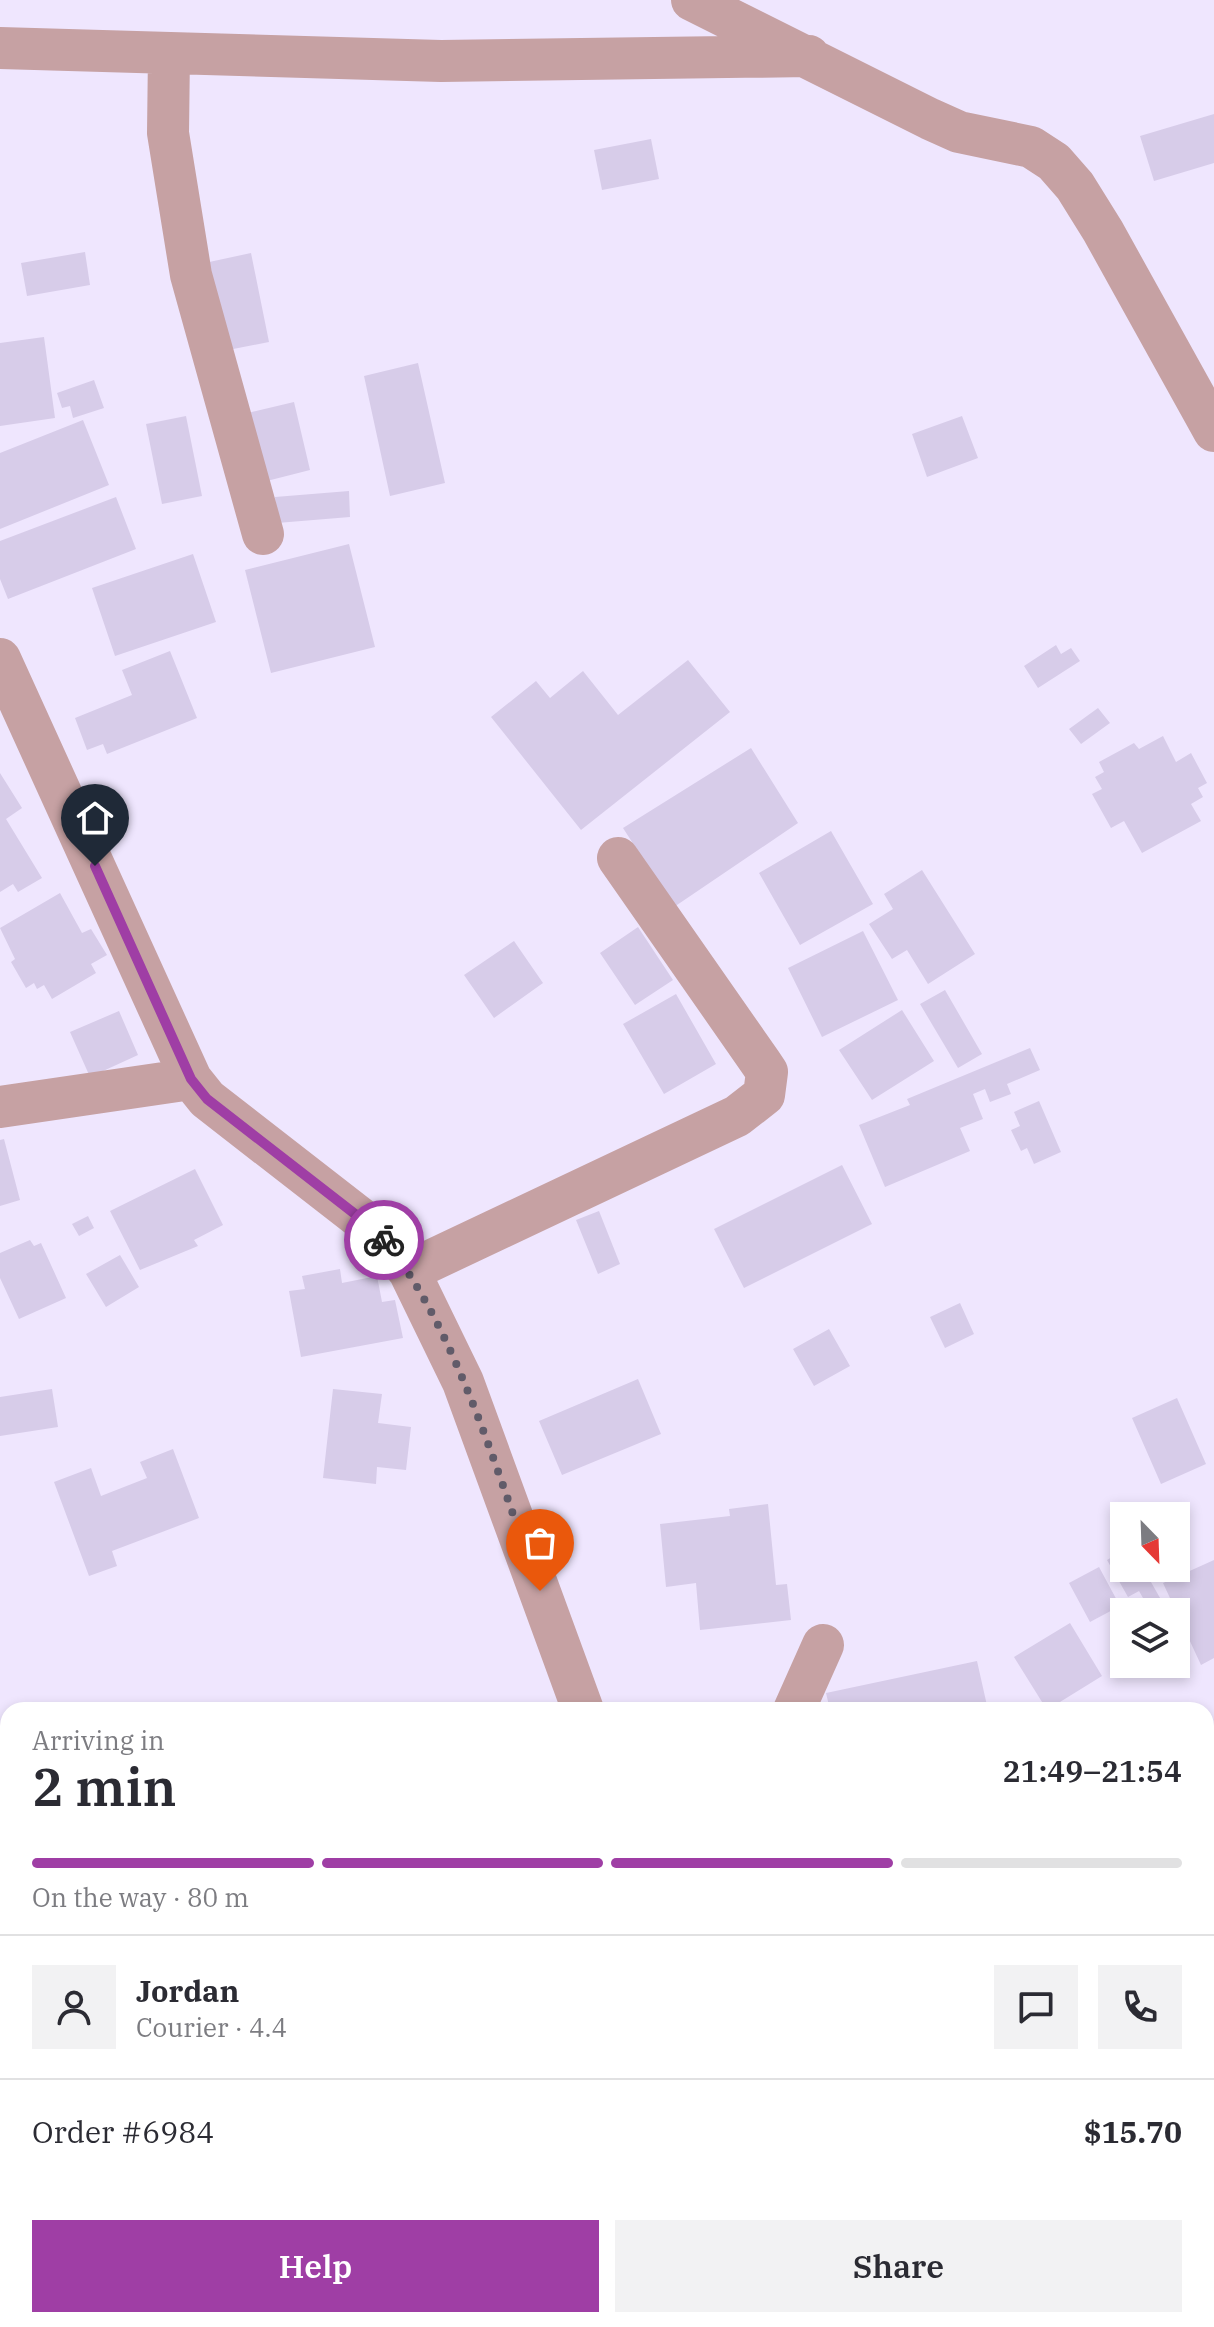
<!DOCTYPE html>
<html lang="en">
<head>
<meta charset="utf-8">
<style>
	body { margin:0; font-family:"IBM Plex Serif",serif; background:#f2f2f3; color:#2b2b33; height:100vh; display:flex; flex-direction:column; font-size:30px; white-space:nowrap }
	* { box-sizing:border-box; margin:0 }
	p { font-size:26px; color:#7c7c81 }
	.icon { flex:none; width:44px; height:44px; fill:none; stroke:currentColor; stroke-width:2; stroke-linecap:round; stroke-linejoin:round }
	.map { position:relative; flex:1; overflow:hidden }
	.drawer { position:absolute; left:0px; top:1702px; width:1214px; height:626px; display:flex; flex-direction:column; background:#fff; border-radius:24px 24px 0 0; box-shadow:0 4px 12px #0003 }
	.drawer>* { flex:none }
	.needle { width:52px; rotate:157deg }
	.buttons { position:absolute; left:1110px; top:1502px; display:grid; gap:16px }
	.buttons a { display:grid; place-items:center; width:80px; height:80px; border-radius:0px; background:#fff; box-shadow:0 4px 12px #0003; font-size:40px }
	.pin { position:absolute; display:grid; place-items:center; width:68px; height:68px; color:#fff; margin:-82px -34px; border-radius:50% 50% 50% 0; rotate:-45deg; box-shadow:0 0 8px #0007 }
	.pin .icon { rotate:45deg }
	.courier { position:absolute; display:grid; place-items:center; width:80px; height:80px; margin:-40px; border:6px solid #9f3ea5; border-radius:50%; background:#fff; color:#222; box-shadow:0 2px 10px #0007 }
	.overview em { font-style:normal; font-weight:600 }
	.overview div { display:flex; flex-direction:column-reverse }
	.overview { display:flex; align-items:center; justify-content:space-between; height:136px; padding:0 32px }
	h1 { font-size:52px; font-weight:600; line-height:60px }
	.bar { display:grid; grid-template-columns:repeat(4,1fr); gap:12px 8px; align-content:center; height:96px; padding:0 32px }
	.bar i { height:10px; border-radius:6px; background:#e1e1e2 }
	.bar .active { background:#9f3ea5 }
	.bar p { grid-column:span 4 }
	.line { display:flex; align-items:center; gap:20px; padding:0 32px; border-top:2px solid #e1e1e2 }
	.line div { flex:1 }
	.round { display:grid; place-items:center; flex:none; width:84px; height:84px; border-radius:0px; background:#f2f2f3 }
	.button { display:flex; gap:16px; margin-top:auto; padding:16px 32px }
	.button a { flex:1; height:92px; border-radius:0px; background:#9f3ea5; color:#fff; font-size:32px; font-weight:600; line-height:92px; text-align:center }
	.button a+a { background:#f2f2f3; color:#2b2b33 }
	.map>svg:first-child { display:block }
	.building { fill:#d7cce9 }
	.lines { fill:none; stroke-linecap:round; stroke-linejoin:round }
	.minor { stroke:#c6a1a3; stroke-width:42 }
	.done { stroke:#615b69; stroke-width:8; stroke-dasharray:0 14.4 }
	.route { stroke:#9f3ea5; stroke-width:10 }
</style>
</head>
<body>
<div class="map">
<svg width="1214" height="2327" viewBox="0 0 1214 2327">
	<rect width="100%" height="100%" fill="#efe6fe"/>
	<path class="building" d="M1214,114V163L1154,181L1140,136Z
		M651,139L659,179L602,190L594,150Z
		M85,252L90,285L27,296L21,263Z
		M251,253L269,342L218,352L200,264Z
		M44,337L55,418L0,426V343Z
		M418,363L445,483L390,496L364,376Z
		M94,380L104,408L73,418L70,406L62,408L57,393Z
		M294,402L310,470L259,483L243,414Z
		M186,416L202,496L162,504L146,424Z
		M962,416L978,458L927,477L912,434Z
		M83,420L109,485L0,529V453Z
		M349,491L350,517L277,523L275,497Z
		M116,497L136,549L8,599L0,579V541Z
		M349,544L375,647L271,673L245,570Z
		M193,554L216,622L115,656L92,588Z
		M1056,645L1061,654L1071,648L1080,661L1038,688L1024,666Z
		M170,651L197,718L107,754L103,744L87,750L75,718L132,695L122,670Z
		M688,660L730,712L581,830L491,717L536,681L550,698L583,671L618,715Z
		M1098,708L1110,723L1081,744L1069,729Z
		M1163,736L1176,762L1191,753L1207,783L1198,788L1203,797L1191,804L1201,821L1142,853L1124,821L1111,828L1092,794L1102,789L1095,777L1104,772L1099,762L1134,743L1139,749Z
		M751,748L798,823L674,907L623,828Z
		M0,773L22,808L6,819L42,878L18,892L13,884L0,892Z
		M831,831L873,904L800,945L759,873Z
		M922,870L975,954L928,984L907,950L892,959L869,924L893,909L884,894Z
		M60,893L82,933L91,929L107,955L91,964L96,973L52,999L44,985L37,989L34,983L26,988L11,962L15,959L0,928Z
		M638,927L673,980L635,1005L600,953Z
		M863,931L898,1000L822,1037L788,968Z
		M514,941L543,983L494,1018L464,975Z
		M945,990L982,1054L958,1068L920,1004Z
		M676,994L716,1064L664,1094L623,1024Z
		M902,1010L934,1061L872,1100L839,1050Z
		M119,1011L138,1055L90,1077L70,1032Z
		M1030,1048L1040,1070L1007,1084L1011,1094L990,1102L985,1089L973,1094L983,1119L960,1128L970,1151L885,1187L859,1125L910,1105L907,1099Z
		M1039,1101L1061,1152L1034,1164L1027,1148L1021,1151L1011,1130L1020,1126L1014,1112Z
		M4,1139L20,1200L0,1206V1140Z
		M842,1165L872,1224L744,1288L714,1229Z
		M195,1169L223,1225L194,1240L198,1246L140,1270L110,1211Z
		M599,1211L620,1264L598,1274L576,1220Z
		M88,1216L94,1228L79,1236L72,1224Z
		M30,1240L34,1246L41,1243L66,1298L19,1319L0,1278V1253Z
		M120,1255L139,1287L106,1307L86,1274Z
		M340,1269L342,1283L377,1276L382,1302L395,1300L403,1338L301,1357L289,1291L305,1289L302,1276Z
		M960,1303L974,1334L945,1348L930,1317Z
		M829,1329L850,1366L814,1386L793,1349Z
		M638,1379L661,1434L562,1475L539,1421Z
		M52,1389L58,1427L0,1436V1397Z
		M333,1389L382,1394L378,1423L411,1427L406,1470L377,1467L376,1484L323,1478Z
		M1177,1398L1206,1464L1161,1484L1132,1418Z
		M173,1449L199,1518L112,1551L117,1566L89,1576L54,1482L91,1468L101,1496L147,1478L140,1462Z
		M768,1504L776,1585L787,1584L791,1620L700,1630L696,1583L666,1587L660,1524L730,1516L729,1509Z
		M1124,1550V1568H1143L1168,1612H1151L1139,1591L1128,1597L1107,1560Z
		M1214,1560V1658L1201,1665L1163,1583Z
		M1099,1567L1120,1606L1090,1622L1069,1583Z
		M1070,1623L1102,1676L1047,1710L1014,1657Z
		M977,1661L988,1710H830L826,1693Z
		M1214,1831V1864L1206,1865V1832Z
		M1206,1881H1214V1946L1206,1947Z
		M8,1975V2082L0,2084V1977Z
		M1214,2203V2268L1206,2271V2206Z
		M8,2227V2266L0,2244V2230Z
		M155,2320H230L226,2327H152Z
		M704,2320H778L780,2327H707Z
		M1099,2320H1165L1167,2327H1075Z"/>
	<g class="lines">
		<path class="minor" d="M692,0L930,119L959,132L1031,147L1054,162L1075,186L1103,231L1214,431
			M0,48L441,61L809,56
			M169,53L168,133L191,275L263,534
			M0,659L191,1079L207,1099L373,1228L409,1271L463,1382L583,1710
			M0,1107L191,1079
			M409,1271L737,1116L764,1095L767,1072L761,1063L618,858
			M794,1710L823,1645
			M1206,1969L1214,1968
			M0,2139L8,2137
			M833,2320L837,2327"/>
	</g>
	<g class="lines">
		<path class="done" d="M384,1240C457,1327 500,1483 540,1591"/>
		<path class="route" d="M95,866L191,1079L207,1099L373,1228L384,1240"/>
	</g>
</svg>
<div class="buttons">
<a><svg class="needle" viewBox="-14 -14 28 28"><path d="M0-13l5 13h-10z" fill="#e53935"/><path d="M0 13l5-13h-10z" fill="#7c7c81"/></svg></a>
<a><svg class="icon" aria-label="layers" viewBox="0 0 24 24"><path d="M12 4l9 5-9 5-9-5zM3 14l9 5 9-5"/></svg></a>
</div>
<div class="pin" style="left:540px;top:1591px;background:#ea580c"><svg class="icon" aria-label="bag" viewBox="0 0 24 24"><path d="M5 8h14l-1 12H6zM9 8a3 3 0 0 1 6 0"/></svg></div>
<div class="pin" style="left:95px;top:866px;background:#1f2937"><svg class="icon" aria-label="home" viewBox="0 0 24 24"><path d="M3 11l9-7 9 7M6 9v11h12V9"/></svg></div>
<div class="courier" style="left:384px;top:1240px"><svg class="icon" aria-label="bike" viewBox="0 0 24 24"><circle cx="6" cy="16" r="4"/><circle cx="18" cy="16" r="4"/><path d="M6 16l4-8h5l3 8M10 8l3 8H6M13 5h3"/></svg></div>
<section class="drawer">
<div class="overview"><div><h1>2 min</h1><p>Arriving in</p></div><em>21:49–21:54</em></div>
<div class="bar"><i class="active"></i><i class="active"></i><i class="active"></i><i></i><p>On the way · 80 m</p></div>
<div class="line" style="height:144px"><a class="round"><svg class="icon" aria-label="person" viewBox="0 0 24 24"><circle cx="12" cy="8" r="4"/><path d="M4 21q1-7 8-7t8 7"/></svg></a><div><b>Jordan</b><p>Courier · 4.4</p></div><a class="round"><svg class="icon" aria-label="chat" viewBox="0 0 24 24"><path d="M4 5h16v11H9l-5 4z"/></svg></a><a class="round"><svg class="icon" aria-label="phone" viewBox="0 0 24 24"><path d="M5 4h4l2 5-3 2q2 4 5 5l2-3 5 2v4C11 20 4 13 5 4z"/></svg></a></div>
<div class="line" style="height:104px"><div>Order #6984</div><b>$15.70</b></div>
<div class="button"><a>Help</a><a>Share</a></div>
</section>
</div>
</body>
</html>
